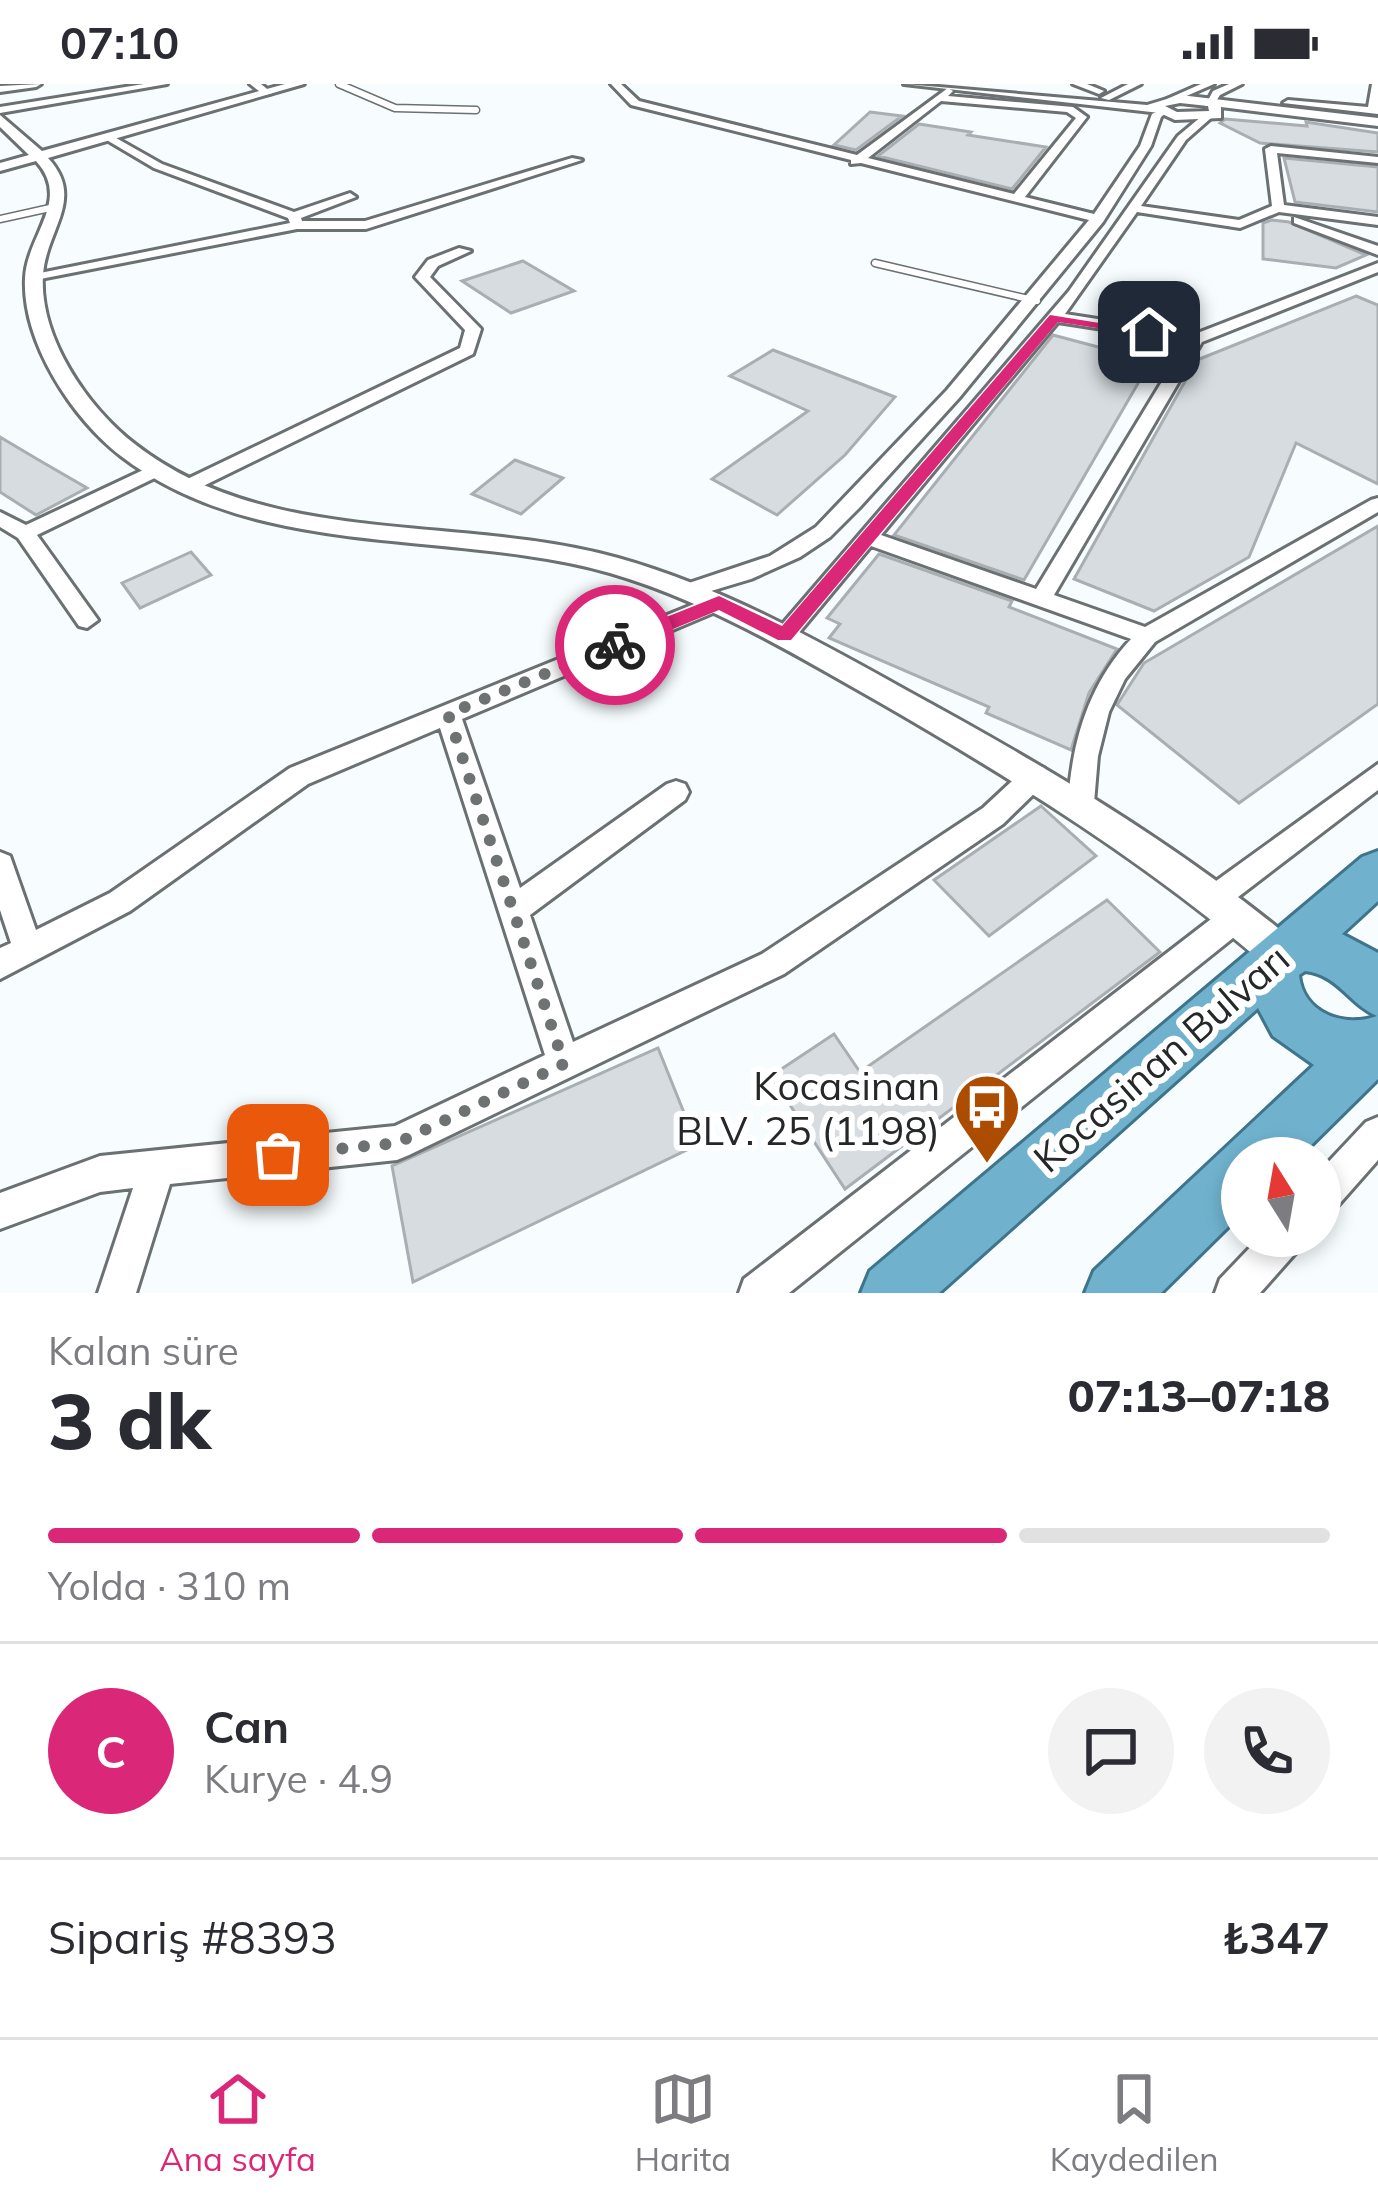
<!DOCTYPE html>
<html lang="tr">
<head>
<meta charset="utf-8">
<style>
	body { margin:0; font-family:Mulish,sans-serif; background:#f2f2f3; color:#2b2b33; height:100vh; display:flex; flex-direction:column; font-size:45px; white-space:nowrap }
	* { box-sizing:border-box; margin:0 }
	p { font-size:39px; color:#7c7c81 }
	.icon { flex:none; width:66px; height:66px; fill:none; stroke:currentColor; stroke-width:2; stroke-linecap:round; stroke-linejoin:round }
	.map { position:relative; height:1209px; overflow:hidden }
	.side { display:flex; flex-direction:column; background:#fff; flex:1 }
	.side>* { flex:none }
	.needle { width:78px; rotate:349deg }
	.controls { position:absolute; left:1221px; top:1053px; display:grid; gap:24px }
	.controls a { display:grid; place-items:center; width:120px; height:120px; border-radius:50%; background:#fff; box-shadow:0 6px 18px #0003; font-size:60px }
	.pin { position:absolute; display:grid; place-items:center; width:102px; height:102px; color:#fff; margin:-51px; border-radius:24px; box-shadow:0 6px 18px #0006 }
	.courier { position:absolute; display:grid; place-items:center; width:120px; height:120px; margin:-60px; border:9px solid #db2777; border-radius:50%; background:#fff; color:#222; box-shadow:0 3px 15px #0007 }
	.headline em { font-style:normal; font-weight:800 }
	.headline div { display:flex; flex-direction:column-reverse }
	.headline { display:flex; align-items:center; justify-content:space-between; height:204px; padding:0 48px }
	h1 { font-size:78px; font-weight:800; line-height:90px }
	.bar { display:grid; grid-template-columns:repeat(4,1fr); gap:18px 12px; align-content:center; height:144px; padding:0 48px }
	.bar i { height:15px; border-radius:9px; background:#e1e1e2 }
	.bar .on { background:#db2777 }
	.bar p { grid-column:span 4 }
	.line { display:flex; align-items:center; gap:30px; padding:0 48px; border-top:3px solid #e1e1e2 }
	.line div { flex:1 }
	.round { display:grid; place-items:center; flex:none; width:126px; height:126px; border-radius:63px; background:#f2f2f3 }
	.status { display:flex; justify-content:space-between; align-items:center; height:84px; padding:0 60px; background:#fff; direction:ltr }
	.status svg { height:33px; fill:currentColor }
	.tabs { display:flex; justify-content:space-around; align-items:center; height:168px; border-top:3px solid #e1e1e2; background:#fff; font-size:33px; color:#7c7c81 }
	.tabs a { display:grid; justify-items:center; gap:6px }
	.tabs .on { color:#db2777 }
	.map>svg:first-child { display:block }
	.building { fill:#d6dce0; stroke:#a8aeb1; stroke-width:3 }
	.lines { fill:none; stroke-linecap:round; stroke-linejoin:round }
	.service-casing { stroke:#6b7073; stroke-width:9 }
	.minor-casing { stroke:#6b7073; stroke-width:6 }
	.tertiary-casing { stroke:#6b7073; stroke-width:6 }
	.trunk-casing { stroke:#3f748b; stroke-width:6 }
	.service { stroke:#fff; stroke-width:6 }
	.minor { fill:#fff; fill-rule:evenodd }
	.tertiary { fill:#fff; fill-rule:evenodd }
	.trunk { fill:#70b2ce; fill-rule:evenodd }
	.route { fill:#db2777 }
	.done { stroke:#6e7273; stroke-width:12; stroke-dasharray:0 21.6 }
	.labels { text-anchor:middle; dominant-baseline:central; stroke-width:12; stroke-linejoin:round; paint-order:stroke }
	.near-street-label { font-size:39px; fill:#252728; stroke:#fff }
	.near-poi-label { font-size:39px; fill:#252728; stroke:#fff; text-anchor:end }
</style>
</head>
<body>
<div class="status"><b>07:10</b><svg viewBox="0 0 49 12"><path d="M0 12V9h3v3zM5 12V6h3v6zM10 12V3h3v9zM15 12V0h3v12zM26 1h20v11H26zM47 4h2v5h-2z"/></svg></div>
<div class="map">
<svg width="1378" height="1209" viewBox="0 0 1378 1209">
	<rect width="100%" height="100%" fill="#f7fdff"/>
	<path class="building" d="M870,28L902,32L856,66L834,61Z
		M1225,35L1307,42L1306,38L1378,49V68L1260,59L1220,39Z
		M919,40L971,48L968,51L1046,63L1012,105L878,72Z
		M1284,74L1378,83V128L1295,118Z
		M1272,136L1289,138L1366,171L1336,184L1263,175V139Z
		M523,177L574,207L511,229L462,197Z
		M1356,212L1378,221V400L1296,359L1249,473L1154,527L1074,495L1197,276Z
		M1053,251L1151,277L1024,496L894,451Z
		M773,266L895,313L845,371L777,431L712,395L808,327L730,292Z
		M0,353L37,375L87,404L36,431L0,408Z
		M515,376L563,394L521,430L472,410Z
		M1378,442V620L1239,719L1117,621L1144,579Z
		M191,468L211,491L140,524L122,499Z
		M879,470L1012,517L1009,523L1117,565L1089,609L1071,666L986,629L989,623L829,554L840,540L827,534Z
		M1041,722L1096,772L989,852L934,796Z
		M1107,816L1160,868L845,1105L771,992L834,950L860,988Z
		M658,964L697,1061L413,1198L392,1082Z"/>
	<g class="lines">
		<g class="service-casing">
			<path id="service" d="M339,0L395,24L476,26
				M0,135L59,122
				M875,179L1037,217"/>
		</g>
		<g class="minor-casing">
			<path id="minor" d="M41,0L36,3L0,8V2Z
				M144,0H167L0,29V23Z
				M250,0H261L272,9L264,11Z
				M611,0H621L639,17L857,71L948,4L953,7L948,12L1073,23L1087,33L1025,113L1094,130L1140,62L1152,30L1162,25L1167,28L1161,33L1151,62L1103,138L959,314L859,424L830,453L800,473L751,495L691,513L680,506L683,501L770,472L816,443L947,306L1089,136L861,79L851,80V76L631,21ZM941,17L1067,28L1076,34L1014,110L868,74Z
				M1073,0H1087L1104,7L1099,10Z
				M1128,0H1141L1109,16L1101,14Z
				M1201,0H1214L1175,17L1167,15Z
				M1229,0H1242L1220,11L1213,22H1205L1213,7Z
				M1372,0H1378V30L1283,19L1288,16L1368,23Z
				M1202,32L1211,34L1186,56L1141,122L1239,136L1272,122L1265,65L1271,62L1378,73V79L1277,69L1284,121L1378,133V141L1279,128L1240,144L1137,128L1065,230L1195,250L1378,179V188L1202,258L1054,511L1145,543L1371,416L1378,414V428L1155,558L1125,595L1109,628L1098,672L1094,719L1090,727L1081,730L1072,727L1068,719C1072,658 1088,601 1131,555L871,462L792,557L784,559L773,551L1069,207L1178,52ZM1058,238L1186,258L1036,505L881,451Z
				M109,50L162,80L294,128L350,109L356,113L301,134L302,137H365L572,74L582,76L366,145H297L30,197V191L290,139L288,134L154,84L105,55Z
				M1294,133L1378,162V171L1294,139Z
				M459,164L471,167L438,182L430,193L481,245L473,270L193,407H179V399L460,264L465,246L415,193L428,176Z
				M156,380L165,386L163,390L37,451L98,536L87,544L79,542L18,454L0,443V428L26,441Z
				M719,510L730,518L727,523L462,635L520,804L667,700L676,697L685,700L689,708L685,716L530,831L573,958L762,870L983,724L1026,684L1035,681L1044,684L1048,692L1044,700L1003,740L784,890L409,1071L397,1076L170,1100L136,1209H98L133,1104L100,1108L0,1145V1109L100,1072L395,1042L545,971L440,644L308,700L130,827L0,895V864L11,859L0,826V768L10,772L36,846L110,809L290,684Z
				M1378,680V706L1225,823L1215,827L1205,823L1200,814L1205,805Z
				M1238,818L1248,822L1253,832L1248,842L789,1209H739L744,1195L1228,822Z
				M1378,1033V1076L1333,1127L1320,1132V1087L1366,1038Z
				M1261,1152H1305L1299,1165L1260,1209H1215L1220,1195Z"/>
		</g>
		<g class="tertiary-casing">
			<path id="tertiary" d="M285,0H304L48,74C86,115 46,145 43,191C39,254 88,324 136,361C270,465 463,430 618,474C721,503 813,554 906,606C1042,680 1174,758 1294,857L1300,870L1294,883L1281,888L1268,883C1148,779 1016,697 879,618C793,569 706,517 610,489C452,444 259,478 121,372C72,334 22,258 25,194C27,151 72,116 36,77L0,87V79L29,71L0,43V31L42,67Z
				M904,0L1147,21L1180,11L1378,34V42L1221,23V34L1175,36L1160,29ZM1180,19L1208,22L1209,27L1177,28L1165,22Z"/>
		</g>
		<g class="trunk-casing">
			<path id="trunk" d="M1378,767V817L1342,850L1378,869V995L1298,1074H1242V1129L1161,1209H1085L1094,1187L1314,981L1273,952L1258,924L939,1209H861L870,1187L1362,773ZM1305,887C1339,891 1349,920 1377,932C1345,944 1303,930 1299,891Z"/>
		</g>
		<use href="#service" class="service"/>
		<use href="#minor" class="minor"/>
		<use href="#tertiary" class="tertiary"/>
		<use href="#trunk" class="trunk"/>
	</g>
	<path class="route" d="M1050,231L1155,248L1149,252L1058,238L791,556H778L719,526L622,566H609V556L719,512L782,542Z"/>
	<g class="lines">
		<path class="done" d="M278,1071L397,1059L564,980L448,630L615,561"/>
	</g>
	<defs>
		<g id="bus-pin" transform="scale(3.45)"><path d="M0 17L-7.5 6A9.5 9.5 0 1 1 7.5 6Z" fill="#ac4c01" stroke="#fff"/><path d="M-5-6H5V4H4V6H2V4H-2V6H-4V4H-5ZM-3.5-4V0h7V-4ZM-3.5 1.2v1.5H-2V1.2ZM2 1.2v1.5H3.5V1.2Z" fill="#fff"/></g>
	</defs>
	<g fill-rule="evenodd">
		<use href="#bus-pin" x="987" y="1023"/>
	</g>
	<g class="labels">
		<g class="near-street-label">
			<text transform="translate(1161 974) rotate(-41)">Kocasinan Bulvarı</text>
		</g>
		<g class="near-poi-label">
			<text x="940" y="1001">Kocasinan<tspan x="940" dy="45">BLV. 25 (1198)</tspan></text>
		</g>
	</g>
</svg>
<div class="controls">
<a><svg class="needle" viewBox="-14 -14 28 28"><path d="M0-13l5 13h-10z" fill="#e53935"/><path d="M0 13l5-13h-10z" fill="#7c7c81"/></svg></a>
</div>
<div class="pin" style="left:278px;top:1071px;background:#ea580c"><svg class="icon" aria-label="bag" viewBox="0 0 24 24"><path d="M5 8h14l-1 12H6zM9 8a3 3 0 0 1 6 0"/></svg></div>
<div class="pin" style="left:1149px;top:248px;background:#1f2937"><svg class="icon" aria-label="home" viewBox="0 0 24 24"><path d="M3 11l9-7 9 7M6 9v11h12V9"/></svg></div>
<div class="courier" style="left:615px;top:561px"><svg class="icon" aria-label="bike" viewBox="0 0 24 24"><circle cx="6" cy="16" r="4"/><circle cx="18" cy="16" r="4"/><path d="M6 16l4-8h5l3 8M10 8l3 8H6M13 5h3"/></svg></div>
</div>
<section class="side">
<div class="headline"><div><h1>3 dk</h1><p>Kalan süre</p></div><em>07:13–07:18</em></div>
<div class="bar"><i class="on"></i><i class="on"></i><i class="on"></i><i></i><p>Yolda · 310 m</p></div>
<div class="line" style="height:216px"><b class="round" style="background:#db2777;color:#fff">C</b><div><b>Can</b><p>Kurye · 4.9</p></div><a class="round"><svg class="icon" aria-label="chat" viewBox="0 0 24 24"><path d="M4 5h16v11H9l-5 4z"/></svg></a><a class="round"><svg class="icon" aria-label="phone" viewBox="0 0 24 24"><path d="M5 4h4l2 5-3 2q2 4 5 5l2-3 5 2v4C11 20 4 13 5 4z"/></svg></a></div>
<div class="line" style="height:156px"><div>Sipariş #8393</div><b>₺347</b></div>
</section>
<nav class="tabs">
<a class="on"><svg class="icon" aria-label="home" viewBox="0 0 24 24"><path d="M3 11l9-7 9 7M6 9v11h12V9"/></svg>Ana sayfa</a>
<a><svg class="icon" aria-label="map" viewBox="0 0 24 24"><path d="M3 6l6-2 6 2 6-2v14l-6 2-6-2-6 2zM9 4v14M15 6v14"/></svg>Harita</a>
<a><svg class="icon" aria-label="saved" viewBox="0 0 24 24"><path d="M7 4h10v16l-5-4-5 4z"/></svg>Kaydedilen</a>
</nav>
</body>
</html>
